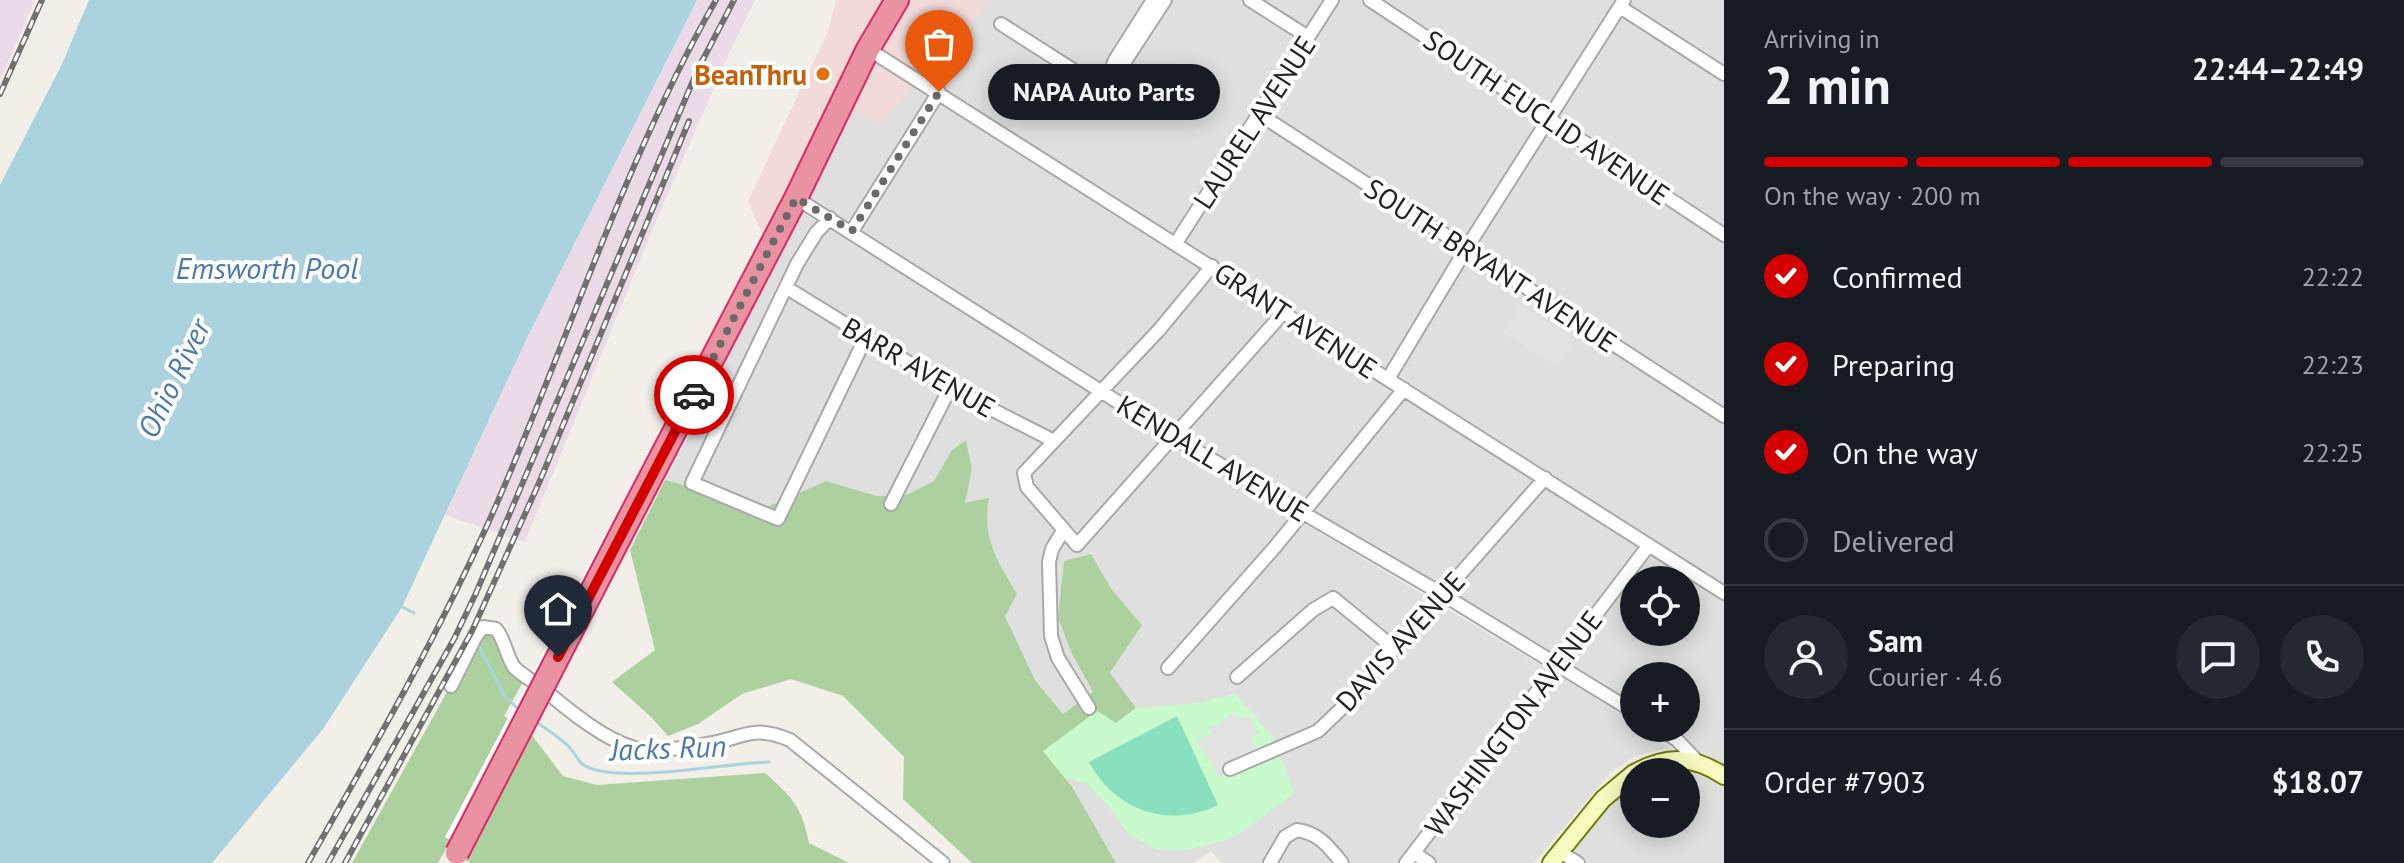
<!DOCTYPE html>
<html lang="en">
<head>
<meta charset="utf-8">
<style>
	body { margin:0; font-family:"PT Sans",sans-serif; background:#242831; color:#f1f3f6; height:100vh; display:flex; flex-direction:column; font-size:30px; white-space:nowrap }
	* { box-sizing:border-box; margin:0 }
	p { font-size:26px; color:#9ea1a6 }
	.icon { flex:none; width:44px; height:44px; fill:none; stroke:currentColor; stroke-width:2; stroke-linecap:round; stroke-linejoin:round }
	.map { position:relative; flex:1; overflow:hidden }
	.panel { display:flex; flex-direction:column; background:#171b24; width:680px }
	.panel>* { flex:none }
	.controls { position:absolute; left:1620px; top:566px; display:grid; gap:16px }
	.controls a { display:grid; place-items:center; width:80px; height:80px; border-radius:50%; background:#171b24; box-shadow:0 4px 20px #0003; font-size:40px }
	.pin { position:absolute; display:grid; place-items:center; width:68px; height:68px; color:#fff; margin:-82px -34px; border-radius:50% 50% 50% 0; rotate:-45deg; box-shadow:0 0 8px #0007 }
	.pin .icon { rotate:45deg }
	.courier { position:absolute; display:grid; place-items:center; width:80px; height:80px; margin:-40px; border:6px solid #d40000; border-radius:50%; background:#fff; color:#222; box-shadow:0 2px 10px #0007 }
	.bubble { position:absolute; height:56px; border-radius:28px; background:#171b24; box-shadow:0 4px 20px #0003; font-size:26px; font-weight:600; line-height:56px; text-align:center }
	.headline em { font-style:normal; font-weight:600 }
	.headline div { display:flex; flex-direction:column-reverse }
	.headline { display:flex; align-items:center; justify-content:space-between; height:136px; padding:0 40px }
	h1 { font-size:52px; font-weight:600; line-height:60px }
	.bar { display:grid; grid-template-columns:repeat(4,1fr); gap:12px 8px; align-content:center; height:96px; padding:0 40px }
	.bar i { height:10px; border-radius:6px; background:#363941 }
	.bar .selected { background:#d40000 }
	.bar p { grid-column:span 4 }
	.line { display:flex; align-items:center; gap:20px; padding:0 40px; border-top:2px solid #363941 }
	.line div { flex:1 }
	.round { display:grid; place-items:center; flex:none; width:84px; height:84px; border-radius:42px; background:#242831 }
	ol { padding:0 40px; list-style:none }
	li { display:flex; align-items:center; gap:24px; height:88px }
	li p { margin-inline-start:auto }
	li .icon { padding:8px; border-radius:50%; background:#d40000; color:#fff; stroke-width:4 }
	li:last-child { color:#9ea1a6 }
	li i { width:44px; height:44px; border:4px solid #363941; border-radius:50% }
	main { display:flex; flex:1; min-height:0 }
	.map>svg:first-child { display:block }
	.residential { fill:#e0dfdf; fill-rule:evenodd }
	.commercial { fill:#f2dad9 }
	.industrial { fill:#ebdbe8 }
	.forest { fill:#add19e }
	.park { fill:#c8facc }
	.pitch { fill:#88e0be }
	.parking { fill:#e2e2e2 }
	.water { fill:#aad3df }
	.pier { fill:#fff }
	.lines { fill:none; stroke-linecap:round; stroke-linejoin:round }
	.stream { stroke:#aad3df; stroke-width:3 }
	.street-casing { stroke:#a9a9a9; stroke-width:16 }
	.secondary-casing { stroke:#707d05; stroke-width:20 }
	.highway-casing { stroke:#dc2a67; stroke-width:26 }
	.street { stroke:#fff; stroke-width:12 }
	.secondary { stroke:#f7fabf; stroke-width:16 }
	.highway { stroke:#e892a2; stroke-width:22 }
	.rail-casing { stroke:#707070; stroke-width:6 }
	.rail { stroke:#fff; stroke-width:3; stroke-dasharray:9; stroke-linecap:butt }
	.highway-bridge-casing { stroke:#dc2a67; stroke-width:26; stroke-linecap:butt }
	.highway-bridge { stroke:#e892a2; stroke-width:22 }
	.done { stroke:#6b6a68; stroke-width:8; stroke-dasharray:0 14.4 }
	.route { stroke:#d40000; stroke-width:10 }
	.food-dot { fill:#e8710a; stroke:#fff; stroke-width:3 }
	.labels { text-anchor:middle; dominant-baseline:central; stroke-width:8; stroke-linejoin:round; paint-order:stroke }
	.food-label { font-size:28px; font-weight:bold; fill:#c56008; stroke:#fff; text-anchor:end }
	.street-label { font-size:28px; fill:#222; stroke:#fff }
	.water-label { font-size:30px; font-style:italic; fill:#4a7aab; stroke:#fff }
</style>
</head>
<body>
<main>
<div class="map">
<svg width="1724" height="863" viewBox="0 0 1724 863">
	<rect width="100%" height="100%" fill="#f2efe9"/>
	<path class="residential" d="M989,0H1724V863H1551L1634,773V824H1686V772H1636L1695,760L1659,728H1686V676H1634V712L1303,513L796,198L841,104L920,81L929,86ZM1634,580H1686V632H1634Z
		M803,213L898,270L1147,429L1591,695L1634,723V728H1641L1670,748L1635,756L1611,772L1534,863H1223L1210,851L1194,863H1116L1073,788L1043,751L1136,708L1110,674L1142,625L1112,590L1091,555L1072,654L1093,692L1063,714L1035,680L1005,615L1016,594L990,545L986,520L989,499L964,504L972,469L966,440L952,450L934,481L906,495L877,496L826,481L767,507L665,480L697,420L792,226Z"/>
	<path class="commercial" d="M836,0H989L929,87L919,81L879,124L842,104L769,250L748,201L828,31Z"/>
	<path class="industrial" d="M0,0H35L0,80Z
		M697,0H755L732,47L656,221L525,542L445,515L527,338Z"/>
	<path class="forest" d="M966,440L972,469L965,503L989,498C982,540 997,559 1017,594L1005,616L1035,680L1063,714L1093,692L1072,654L1058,618L1064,561L1091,554L1112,590L1142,625L1110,673L1136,708L1116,723L1043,751L1073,788L1116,863H972L903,799L904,757L843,696L791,679L742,694L698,724L668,736L651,717L612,682L655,650L630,550L665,480L767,507L826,481L877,496L906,495L934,481L952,450Z
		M485,634H493L499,641L511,675L524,680L504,716L531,734L563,776L597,785L765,773C792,797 802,807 809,843L849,863H470L447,847L438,863H352L448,690L455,692Z"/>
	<path class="park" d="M1235,694L1273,737L1294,793L1244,831L1220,842L1186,850L1156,849L1128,834L1111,809L1086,783L1065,778L1043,751L1097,711L1116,723L1136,708L1198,703Z"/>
	<path class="pitch" d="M1177,716L1218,805C1169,829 1115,811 1089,762Z"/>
	<path class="parking" d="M1520,305L1574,339L1557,367L1503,333Z
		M1235,713L1240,719L1248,715L1259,732L1251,737L1262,760L1220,777L1197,741L1212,733L1209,725H1215Z"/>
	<path class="water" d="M89,0H697L527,338L402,607L323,729L212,863H0V185L62,64Z"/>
	<path class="pier" d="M607,531L630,543L469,849L445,837Z"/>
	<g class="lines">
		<path class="stream" d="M400,606L414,613
			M480,648L504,695L520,711
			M536,722C548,730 561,738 570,748C574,752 577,759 581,763C609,787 730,762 769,762"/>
		<g class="street-casing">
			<path id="street" d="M1250,0L1308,37
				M1370,0L1724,235
				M1620,7L1724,74
				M1001,24L1103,89
				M868,49L1724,593
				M1109,75L1115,60L1153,0
				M1103,89L1122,66L1165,0
				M1259,114L1724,416
				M796,198L1173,437L1442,594L1634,712
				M830,218L816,233L797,264L692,483L778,519L866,337
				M852,231L939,92
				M1176,243L1332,0
				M1212,266L1159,330L1024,473L1027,487L1077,545L1284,312
				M787,288L950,388L1054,441
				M1388,379L1466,249L1624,0
				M891,504L950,388
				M1063,531L1052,549L1049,562L1051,636L1058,658L1089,708
				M1168,668L1275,547L1404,389
				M1237,677L1313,610L1333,598L1394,648
				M451,686L476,636L483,627L496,629C505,640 506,655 514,667C520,674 539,685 548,693C571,712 605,740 635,748C657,753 685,747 708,744C743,738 754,724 790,740L943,863
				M1659,728L1677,740L1696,760
				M1230,769L1318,731L1342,708L1545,478
				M1560,852L1578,863
				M1414,853L1429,863
				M1270,863L1285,837L1297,830C1319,833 1329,847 1342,863
				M1406,863L1649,545"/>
		</g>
		<g class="secondary-casing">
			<path id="secondary" d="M1636,772C1668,755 1694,756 1724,776
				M1551,863L1603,799L1634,773"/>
		</g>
		<g class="highway-casing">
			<path id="highway" d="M630,517L796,198L868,49L897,0"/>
		</g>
		<use href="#street" class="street"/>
		<use href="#secondary" class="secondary"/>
		<use href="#highway" class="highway"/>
		<g class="rail-casing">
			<path id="rail" d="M0,94L42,0
				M308,863C374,747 440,632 494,510C568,341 624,161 716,0
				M328,863L454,639L476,593L698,69L734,0
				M345,863L472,631L539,483L689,121"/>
		</g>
		<use href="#rail" class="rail"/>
		<g class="highway-bridge-casing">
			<path id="highway-bridge" d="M457,853L630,517"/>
		</g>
		<use href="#highway-bridge" class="highway-bridge"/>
	</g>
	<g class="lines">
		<path class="done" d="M694,395L796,198L852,231L939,92"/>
		<path class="route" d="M558,657L694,395"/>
	</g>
	<circle class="food-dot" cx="823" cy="74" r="8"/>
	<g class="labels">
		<g class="food-label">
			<text x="807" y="74">BeanThru</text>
		</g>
		<g class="street-label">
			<text transform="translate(1547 117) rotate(34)">SOUTH EUCLID AVENUE</text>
			<text transform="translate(1254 122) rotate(-57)">LAUREL AVENUE</text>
			<text transform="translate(1491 265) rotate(33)">SOUTH BRYANT AVENUE</text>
			<text transform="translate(1296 320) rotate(33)">GRANT AVENUE</text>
			<text transform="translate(919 367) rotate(30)">BARR AVENUE</text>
			<text transform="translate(1213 458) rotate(31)">KENDALL AVENUE</text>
			<text transform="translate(1400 641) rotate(-48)">DAVIS AVENUE</text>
			<text transform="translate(1513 723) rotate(-53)">WASHINGTON AVENUE</text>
		</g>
		<g class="water-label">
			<text x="267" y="267">Emsworth Pool</text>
			<text transform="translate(173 378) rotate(-64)">Ohio River</text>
			<text transform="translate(668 747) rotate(-2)">Jacks Run</text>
		</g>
	</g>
</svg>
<div class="controls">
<a><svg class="icon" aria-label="locate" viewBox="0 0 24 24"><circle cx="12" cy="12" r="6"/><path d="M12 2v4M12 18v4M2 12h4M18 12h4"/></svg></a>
<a>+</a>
<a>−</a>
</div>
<div class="pin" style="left:939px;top:92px;background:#ea580c"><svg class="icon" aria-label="bag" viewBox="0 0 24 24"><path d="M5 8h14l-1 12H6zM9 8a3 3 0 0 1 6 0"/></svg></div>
<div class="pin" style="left:558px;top:657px;background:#1f2937"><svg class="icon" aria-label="home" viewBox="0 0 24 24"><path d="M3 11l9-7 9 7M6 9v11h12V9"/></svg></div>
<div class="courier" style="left:694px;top:395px"><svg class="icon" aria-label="car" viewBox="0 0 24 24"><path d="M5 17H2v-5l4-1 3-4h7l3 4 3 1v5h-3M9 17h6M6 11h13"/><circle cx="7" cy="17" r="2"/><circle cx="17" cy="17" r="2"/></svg></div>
<div class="bubble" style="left:988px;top:64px;width:232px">NAPA Auto Parts</div>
</div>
<section class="panel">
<div class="headline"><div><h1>2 min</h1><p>Arriving in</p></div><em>22:44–22:49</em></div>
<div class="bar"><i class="selected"></i><i class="selected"></i><i class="selected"></i><i></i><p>On the way · 200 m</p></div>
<ol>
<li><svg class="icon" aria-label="check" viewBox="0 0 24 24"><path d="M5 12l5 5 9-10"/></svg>Confirmed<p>22:22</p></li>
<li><svg class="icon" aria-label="check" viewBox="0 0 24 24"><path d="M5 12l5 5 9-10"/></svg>Preparing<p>22:23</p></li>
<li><svg class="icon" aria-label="check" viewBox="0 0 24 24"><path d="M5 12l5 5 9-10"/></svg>On the way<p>22:25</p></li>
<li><i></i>Delivered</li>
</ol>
<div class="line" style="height:144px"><a class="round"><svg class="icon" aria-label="person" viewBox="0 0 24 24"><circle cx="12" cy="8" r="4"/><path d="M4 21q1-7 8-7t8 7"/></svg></a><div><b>Sam</b><p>Courier · 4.6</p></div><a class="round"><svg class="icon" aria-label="chat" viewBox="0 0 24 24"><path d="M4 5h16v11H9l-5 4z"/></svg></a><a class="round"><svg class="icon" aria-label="phone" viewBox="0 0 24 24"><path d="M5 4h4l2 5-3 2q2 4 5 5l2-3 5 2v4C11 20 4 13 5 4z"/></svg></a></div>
<div class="line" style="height:104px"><div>Order #7903</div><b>$18.07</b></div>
</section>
</main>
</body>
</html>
